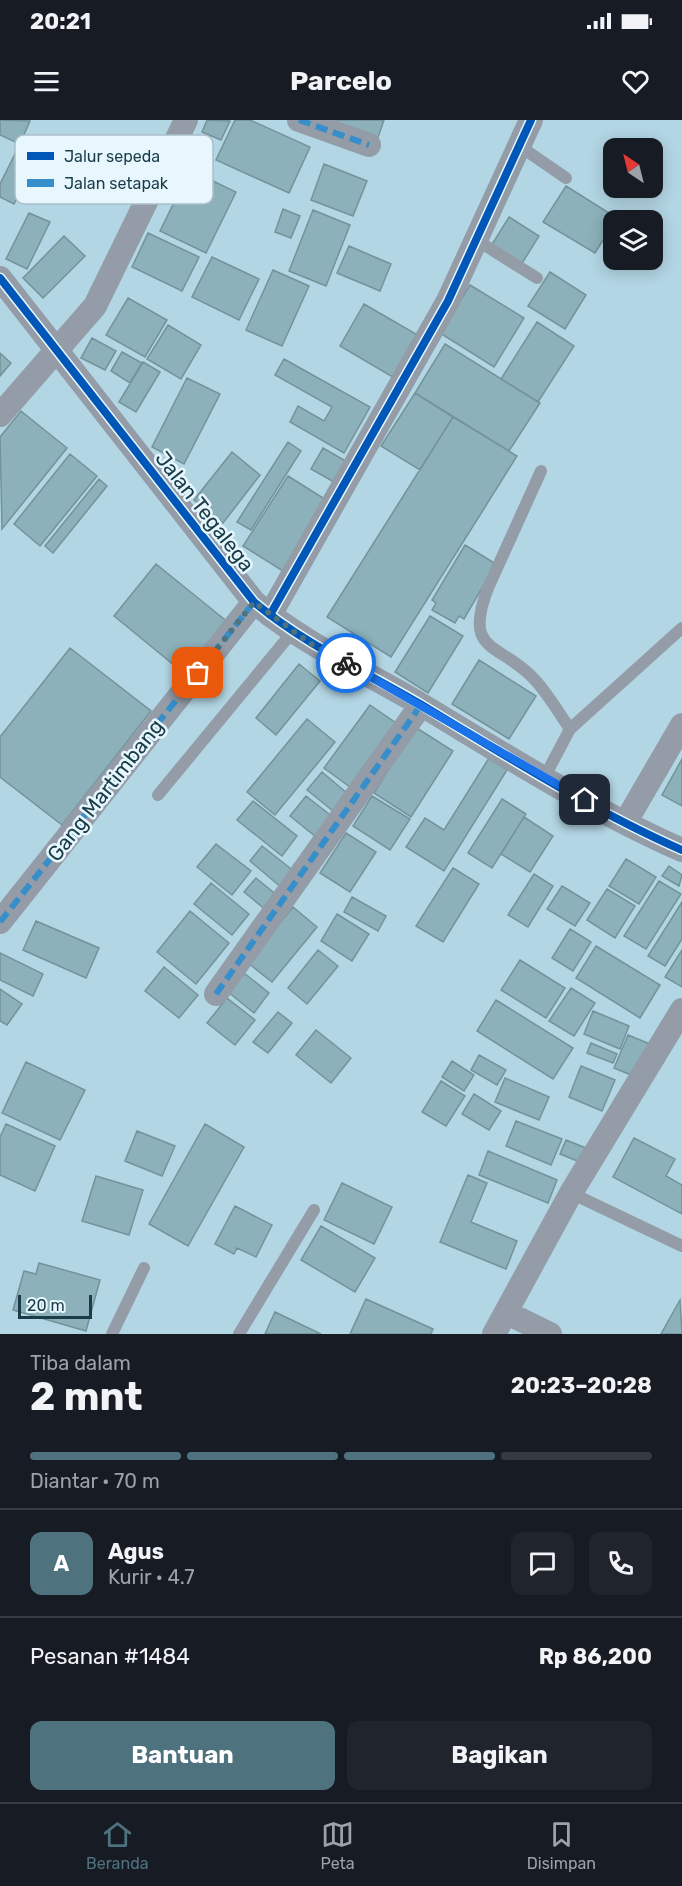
<!DOCTYPE html>
<html lang="id">
<head>
<meta charset="utf-8">
<style>
	body { margin:0; font-family:Rubik,sans-serif; background:#20242c; color:#f1f3f6; height:100vh; display:flex; flex-direction:column; font-size:22px; white-space:nowrap }
	* { box-sizing:border-box; margin:0 }
	p { font-size:20px; color:#9ea1a6 }
	.icon { flex:none; width:33px; height:33px; fill:none; stroke:currentColor; stroke-width:2; stroke-linecap:round; stroke-linejoin:round }
	.map { position:relative; height:1214px; overflow:hidden }
	.details { display:flex; flex-direction:column; background:#171b24; flex:1 }
	.details>* { flex:none }
	.needle { width:39px; rotate:325deg }
	.buttons { position:absolute; left:603px; top:18px; display:grid; gap:12px }
	.buttons a { display:grid; place-items:center; width:60px; height:60px; border-radius:12px; background:#171b24; box-shadow:0 3px 15px #0003; font-size:30px }
	.scale { position:absolute; left:18px; bottom:15px; width:74px; box-sizing:border-box; padding-left:6px; border:3px solid #193c48; border-top:0; font-size:16px; line-height:21px; white-space:nowrap; color:#193c48; -webkit-text-stroke:4px #e8f7fe; paint-order:stroke }
	.pin { position:absolute; display:grid; place-items:center; width:51px; height:51px; color:#fff; margin:-26px; border-radius:12px; box-shadow:0 3px 9px #0006 }
	.courier { position:absolute; display:grid; place-items:center; width:60px; height:60px; margin:-30px; border:4px solid #1a73e8; border-radius:50%; background:#fff; color:#222; box-shadow:0 2px 8px #0007 }
	.overview em { font-style:normal; font-weight:700 }
	.overview div { display:flex; flex-direction:column-reverse }
	.overview { display:flex; align-items:center; justify-content:space-between; height:102px; padding:0 30px }
	h1 { font-size:39px; font-weight:700; line-height:45px }
	.bar { display:grid; grid-template-columns:repeat(4,1fr); gap:9px 6px; align-content:center; height:72px; padding:0 30px }
	.bar i { height:8px; border-radius:4px; background:#363941 }
	.bar .current { background:#4f727f }
	.bar p { grid-column:span 4 }
	.line { display:flex; align-items:center; gap:15px; padding:0 30px; border-top:2px solid #363941 }
	.line div { flex:1 }
	.round { display:grid; place-items:center; flex:none; width:63px; height:63px; border-radius:12px; background:#20242c }
	.primary-button { display:flex; gap:12px; margin-top:auto; padding:12px 30px }
	.primary-button a { flex:1; height:69px; border-radius:12px; background:#4f727f; color:#fff; font-size:24px; font-weight:700; line-height:69px; text-align:center }
	.primary-button a+a { background:#20242c; color:#f1f3f6 }
	.status { display:flex; justify-content:space-between; align-items:center; height:42px; padding:0 30px; background:#171b24; direction:ltr }
	.status svg { height:16px; fill:currentColor }
	header { display:flex; justify-content:space-between; align-items:center; height:78px; padding:0 30px; background:#171b24; font-size:27px; font-weight:700 }
	.tabs { display:flex; justify-content:space-around; align-items:center; height:84px; border-top:2px solid #363941; background:#171b24; font-size:16px; color:#9ea1a6 }
	.tabs a { display:grid; justify-items:center; gap:3px }
	.tabs .current { color:#4f727f }
	.map>svg:first-child { display:block }
	.building { fill:#8cb1ba; stroke:#74929a; stroke-width:1.5 }
	.lines { fill:none; stroke-linecap:round; stroke-linejoin:round }
	.lane { stroke:#939ca7; stroke-width:12 }
	.street { stroke:#939ca7; stroke-width:24 }
	.quiet { stroke:#368eca; stroke-width:6; stroke-dasharray:12 6; stroke-linecap:butt }
	.cycleway-casing { stroke:#e8f7fe; stroke-width:11 }
	.cycleway { stroke:#0057b8; stroke-width:8 }
	.done { stroke:#4f727f; stroke-width:6; stroke-dasharray:0 10.8 }
	.route { stroke:#1a73e8; stroke-width:8 }
	.labels { text-anchor:middle; dominant-baseline:central; stroke-width:5; stroke-linejoin:round; paint-order:stroke }
	.street-label { font-size:21px; fill:#193c48; stroke:#e8f7fe }
	.key { fill:#e8f7fe; stroke:#aabfc7; stroke-width:1.5 }
	.key-label { font-size:16px; fill:#193c48 }
</style>
</head>
<body>
<div class="status"><b>20:21</b><svg viewBox="0 0 49 12"><path d="M0 12V9h3v3zM5 12V6h3v6zM10 12V3h3v9zM15 12V0h3v12zM26 1h20v11H26zM47 4h2v5h-2z"/></svg></div>
<header><svg class="icon" aria-label="menu" viewBox="0 0 24 24"><path d="M4 6h16M4 12h16M4 18h16"/></svg>Parcelo<svg class="icon" aria-label="heart" viewBox="0 0 24 24"><path d="M12 20l-8-8c-3-5 5-10 8-4 3-6 11-1 8 4z"/></svg></header>
<div class="map">
<svg width="682" height="1214" viewBox="0 0 682 1214">
	<rect width="100%" height="100%" fill="#b3d6e4"/>
	<path class="building" d="M0,0L30,1L20,24L0,15Z
		M207,0L230,1L221,20L202,12Z
		M235,0H250L310,27L289,73L216,40Z
		M329,0H384L376,23Z
		M20,24L40,34L14,84L0,77V64Z
		M324,44L367,61L353,96L311,80Z
		M190,50L236,72L206,133L160,111Z
		M566,66L617,98L595,133L543,102Z
		M283,89L300,96L291,118L275,112Z
		M313,90L350,105L326,166L289,151Z
		M29,93L50,102L27,149L6,139Z
		M509,97L539,116L521,145L491,126Z
		M148,113L199,137L182,171L132,147Z
		M64,116L85,136L43,178L23,158Z
		M349,126L391,144L380,171L337,153Z
		M212,137L259,159L239,200L192,177Z
		M273,150L309,166L282,226L246,210Z
		M550,152L586,175L565,209L528,186Z
		M470,165L524,198L494,247L440,213Z
		M128,178L167,200L145,237L106,215Z
		M364,184L421,217L396,259L340,226Z
		M537,202L574,226L538,282L501,259Z
		M168,205L201,225L181,259L147,239Z
		M92,218L116,231L105,250L81,238Z
		M445,224L540,283L509,331L415,273Z
		M122,232L142,243L130,263L111,251Z
		M0,233L11,243L0,256Z
		M284,239L370,287L344,333L290,302L298,286L324,301L332,287L275,255Z
		M143,242L160,252L136,292L119,282Z
		M187,258L220,274L184,344L152,327Z
		M415,273L453,297L420,350L381,326Z
		M21,291L67,328L2,409L0,317Z
		M453,297L517,336L391,537L327,497Z
		M288,322L301,331L251,410L237,402Z
		M323,328L351,344L339,365L311,349Z
		M232,332L260,355L223,403L194,380Z
		M70,334L97,356L40,426L14,404Z
		M288,356L331,383L286,453L243,426Z
		M99,359L107,366L53,433L45,426Z
		M465,425L496,444L464,499L459,496L455,503L432,490L436,483L432,480Z
		M156,444L229,503L186,555L114,496Z
		M430,496L463,516L428,573L395,552Z
		M70,528L151,591L62,705L0,657V617Z
		M479,540L536,576L509,619L452,584Z
		M299,544L320,561L276,615L256,598Z
		M370,585L396,603L350,667L324,648Z
		M307,599L335,622L275,695L247,672Z
		M415,607L453,631L411,697L374,673Z
		M489,638L507,650L444,751L406,727L425,698L444,710Z
		M682,639V686L662,675Z
		M322,652L347,673L333,691L307,670Z
		M306,676L333,697L316,717L290,696Z
		M372,676L410,699L390,730L353,706Z
		M502,679L526,694L492,748L468,733Z
		M253,681L297,716L282,736L237,700Z
		M524,697L553,716L530,752L501,734Z
		M346,713L376,732L350,772L320,753Z
		M216,724L251,751L232,775L197,747Z
		M262,726L295,752L282,768L250,741Z
		M626,739L656,757L639,784L609,766Z
		M669,746L682,755L679,766L662,756Z
		M453,748L479,764L443,822L416,806Z
		M534,754L553,766L528,807L508,795Z
		M256,758L278,776L266,790L244,772Z
		M659,761L681,774L646,829L624,816Z
		M211,763L249,794L232,815L194,784Z
		M562,766L590,783L575,806L547,789Z
		M607,769L635,786L615,818L587,800Z
		M352,777L386,796L378,811L344,792Z
		M682,782V819L665,846L648,836Z
		M293,787L317,807L272,862L248,843Z
		M190,791L229,823L196,864L157,832Z
		M337,794L369,814L352,841L321,821Z
		M36,801L99,828L86,858L23,830Z
		M570,809L591,822L573,851L552,838Z
		M596,826L660,865L640,898L576,858Z
		M318,830L338,846L307,884L288,868Z
		M682,830V867L665,857Z
		M0,833L43,854L33,876L0,860Z
		M520,840L565,868L546,898L501,870Z
		M164,847L198,875L179,898L145,871Z
		M244,853L269,873L254,893L228,872Z
		M571,868L595,883L574,916L549,901Z
		M0,869L22,884L7,905L0,901Z
		M227,878L255,900L235,925L207,903Z
		M496,880L573,928L553,959L477,911Z
		M593,891L629,906L620,929L584,914Z
		M278,892L292,903L268,933L253,922Z
		M316,910L351,938L331,963L296,935Z
		M628,915L650,924L636,957L614,948Z
		M591,923L617,934L613,943L587,933Z
		M479,935L506,950L497,965L471,950Z
		M452,941L474,955L464,971L442,957Z
		M26,942L85,970L60,1020L2,993Z
		M581,946L615,960L602,991L569,977Z
		M505,958L549,977L539,1000L495,982Z
		M441,961L465,976L446,1006L422,992Z
		M474,974L501,991L489,1010L462,994Z
		M516,1001L562,1019L551,1045L506,1026Z
		M6,1004L55,1026L35,1071L0,1055V1017Z
		M205,1004L244,1027L188,1126L149,1104Z
		M137,1011L175,1026L162,1056L125,1041Z
		M634,1018L675,1039L666,1056L682,1065V1094L613,1057Z
		M566,1020L586,1028L580,1042L560,1034Z
		M488,1031L557,1060L548,1083L479,1055Z
		M468,1055L487,1063L471,1102L517,1121L506,1149L440,1122Z
		M96,1056L143,1070L129,1115L82,1101Z
		M342,1063L392,1087L374,1124L324,1100Z
		M235,1086L272,1105L256,1137L237,1128L234,1134L215,1124Z
		M321,1106L375,1138L355,1172L301,1140Z
		M39,1143L100,1160L86,1211L13,1190L24,1151L36,1154Z
		M366,1179L433,1209L431,1214H350Z
		M680,1180L682,1214H661Z
		M275,1192L321,1214H265Z"/>
	<g class="lines">
		<path class="lane" d="M521,27L566,58
			M478,121L537,158
			M541,351L488,468C462,535 501,522 535,560C548,574 559,593 570,609L544,658
			M570,609L682,508
			M158,675L294,510
			M571,1073L682,1126
			M112,1214L144,1148
			M239,1214L314,1090"/>
		<path class="street" d="M299,0L369,25
			M0,158L254,482C304,524 364,551 420,584C505,635 591,690 682,730
			M0,295L95,186L186,0
			M270,495L448,181L531,0
			M625,703L682,605
			M0,802L254,482
			M216,874L421,585
			M507,1193L550,1214
			M494,1214L571,1073L682,890"/>
		<path class="quiet" d="M299,0L369,25
			M0,802L254,482
			M216,874L421,585"/>
		<g class="cycleway-casing">
			<path id="cycleway" d="M0,158L254,482C304,524 364,551 420,584C505,635 591,690 682,730
				M270,495L448,181L531,0"/>
		</g>
		<use href="#cycleway" class="cycleway"/>
	</g>
	<g class="lines">
		<path class="done" d="M198,553L254,482L311,524L346,543"/>
		<path class="route" d="M346,543L585,680"/>
	</g>
	<g class="labels">
		<g class="street-label">
			<text transform="translate(205 391) rotate(52)">Jalan Tegalega</text>
			<text transform="translate(105 670) rotate(-52)">Gang Martimbang</text>
		</g>
	</g>
	<rect x="15" y="15" width="198" height="69" rx="9" class="key"/>
	<rect x="27" y="32" width="27" height="8" fill="#0057b8"/>
	<rect x="27" y="59" width="27" height="8" fill="#368eca"/>
	<g class="key-label">
		<text x="64" y="42">Jalur sepeda</text>
		<text x="64" y="69">Jalan setapak</text>
	</g>
</svg>
<div class="buttons">
<a><svg class="needle" viewBox="-14 -14 28 28"><path d="M0-13l5 13h-10z" fill="#e53935"/><path d="M0 13l5-13h-10z" fill="#9ea1a6"/></svg></a>
<a><svg class="icon" aria-label="layers" viewBox="0 0 24 24"><path d="M12 4l9 5-9 5-9-5zM3 14l9 5 9-5"/></svg></a>
</div>
<div class="scale">20 m</div>
<div class="pin" style="left:198px;top:553px;background:#ea580c"><svg class="icon" aria-label="bag" viewBox="0 0 24 24"><path d="M5 8h14l-1 12H6zM9 8a3 3 0 0 1 6 0"/></svg></div>
<div class="pin" style="left:585px;top:680px;background:#1f2937"><svg class="icon" aria-label="home" viewBox="0 0 24 24"><path d="M3 11l9-7 9 7M6 9v11h12V9"/></svg></div>
<div class="courier" style="left:346px;top:543px"><svg class="icon" aria-label="bike" viewBox="0 0 24 24"><circle cx="6" cy="16" r="4"/><circle cx="18" cy="16" r="4"/><path d="M6 16l4-8h5l3 8M10 8l3 8H6M13 5h3"/></svg></div>
</div>
<section class="details">
<div class="overview"><div><h1>2 mnt</h1><p>Tiba dalam</p></div><em>20:23–20:28</em></div>
<div class="bar"><i class="current"></i><i class="current"></i><i class="current"></i><i></i><p>Diantar · 70 m</p></div>
<div class="line" style="height:108px"><b class="round" style="background:#4f727f;color:#fff">A</b><div><b>Agus</b><p>Kurir · 4.7</p></div><a class="round"><svg class="icon" aria-label="chat" viewBox="0 0 24 24"><path d="M4 5h16v11H9l-5 4z"/></svg></a><a class="round"><svg class="icon" aria-label="phone" viewBox="0 0 24 24"><path d="M5 4h4l2 5-3 2q2 4 5 5l2-3 5 2v4C11 20 4 13 5 4z"/></svg></a></div>
<div class="line" style="height:78px"><div>Pesanan #1484</div><b>Rp 86,200</b></div>
<div class="primary-button"><a>Bantuan</a><a>Bagikan</a></div>
</section>
<nav class="tabs">
<a class="current"><svg class="icon" aria-label="home" viewBox="0 0 24 24"><path d="M3 11l9-7 9 7M6 9v11h12V9"/></svg>Beranda</a>
<a><svg class="icon" aria-label="map" viewBox="0 0 24 24"><path d="M3 6l6-2 6 2 6-2v14l-6 2-6-2-6 2zM9 4v14M15 6v14"/></svg>Peta</a>
<a><svg class="icon" aria-label="saved" viewBox="0 0 24 24"><path d="M7 4h10v16l-5-4-5 4z"/></svg>Disimpan</a>
</nav>
</body>
</html>
